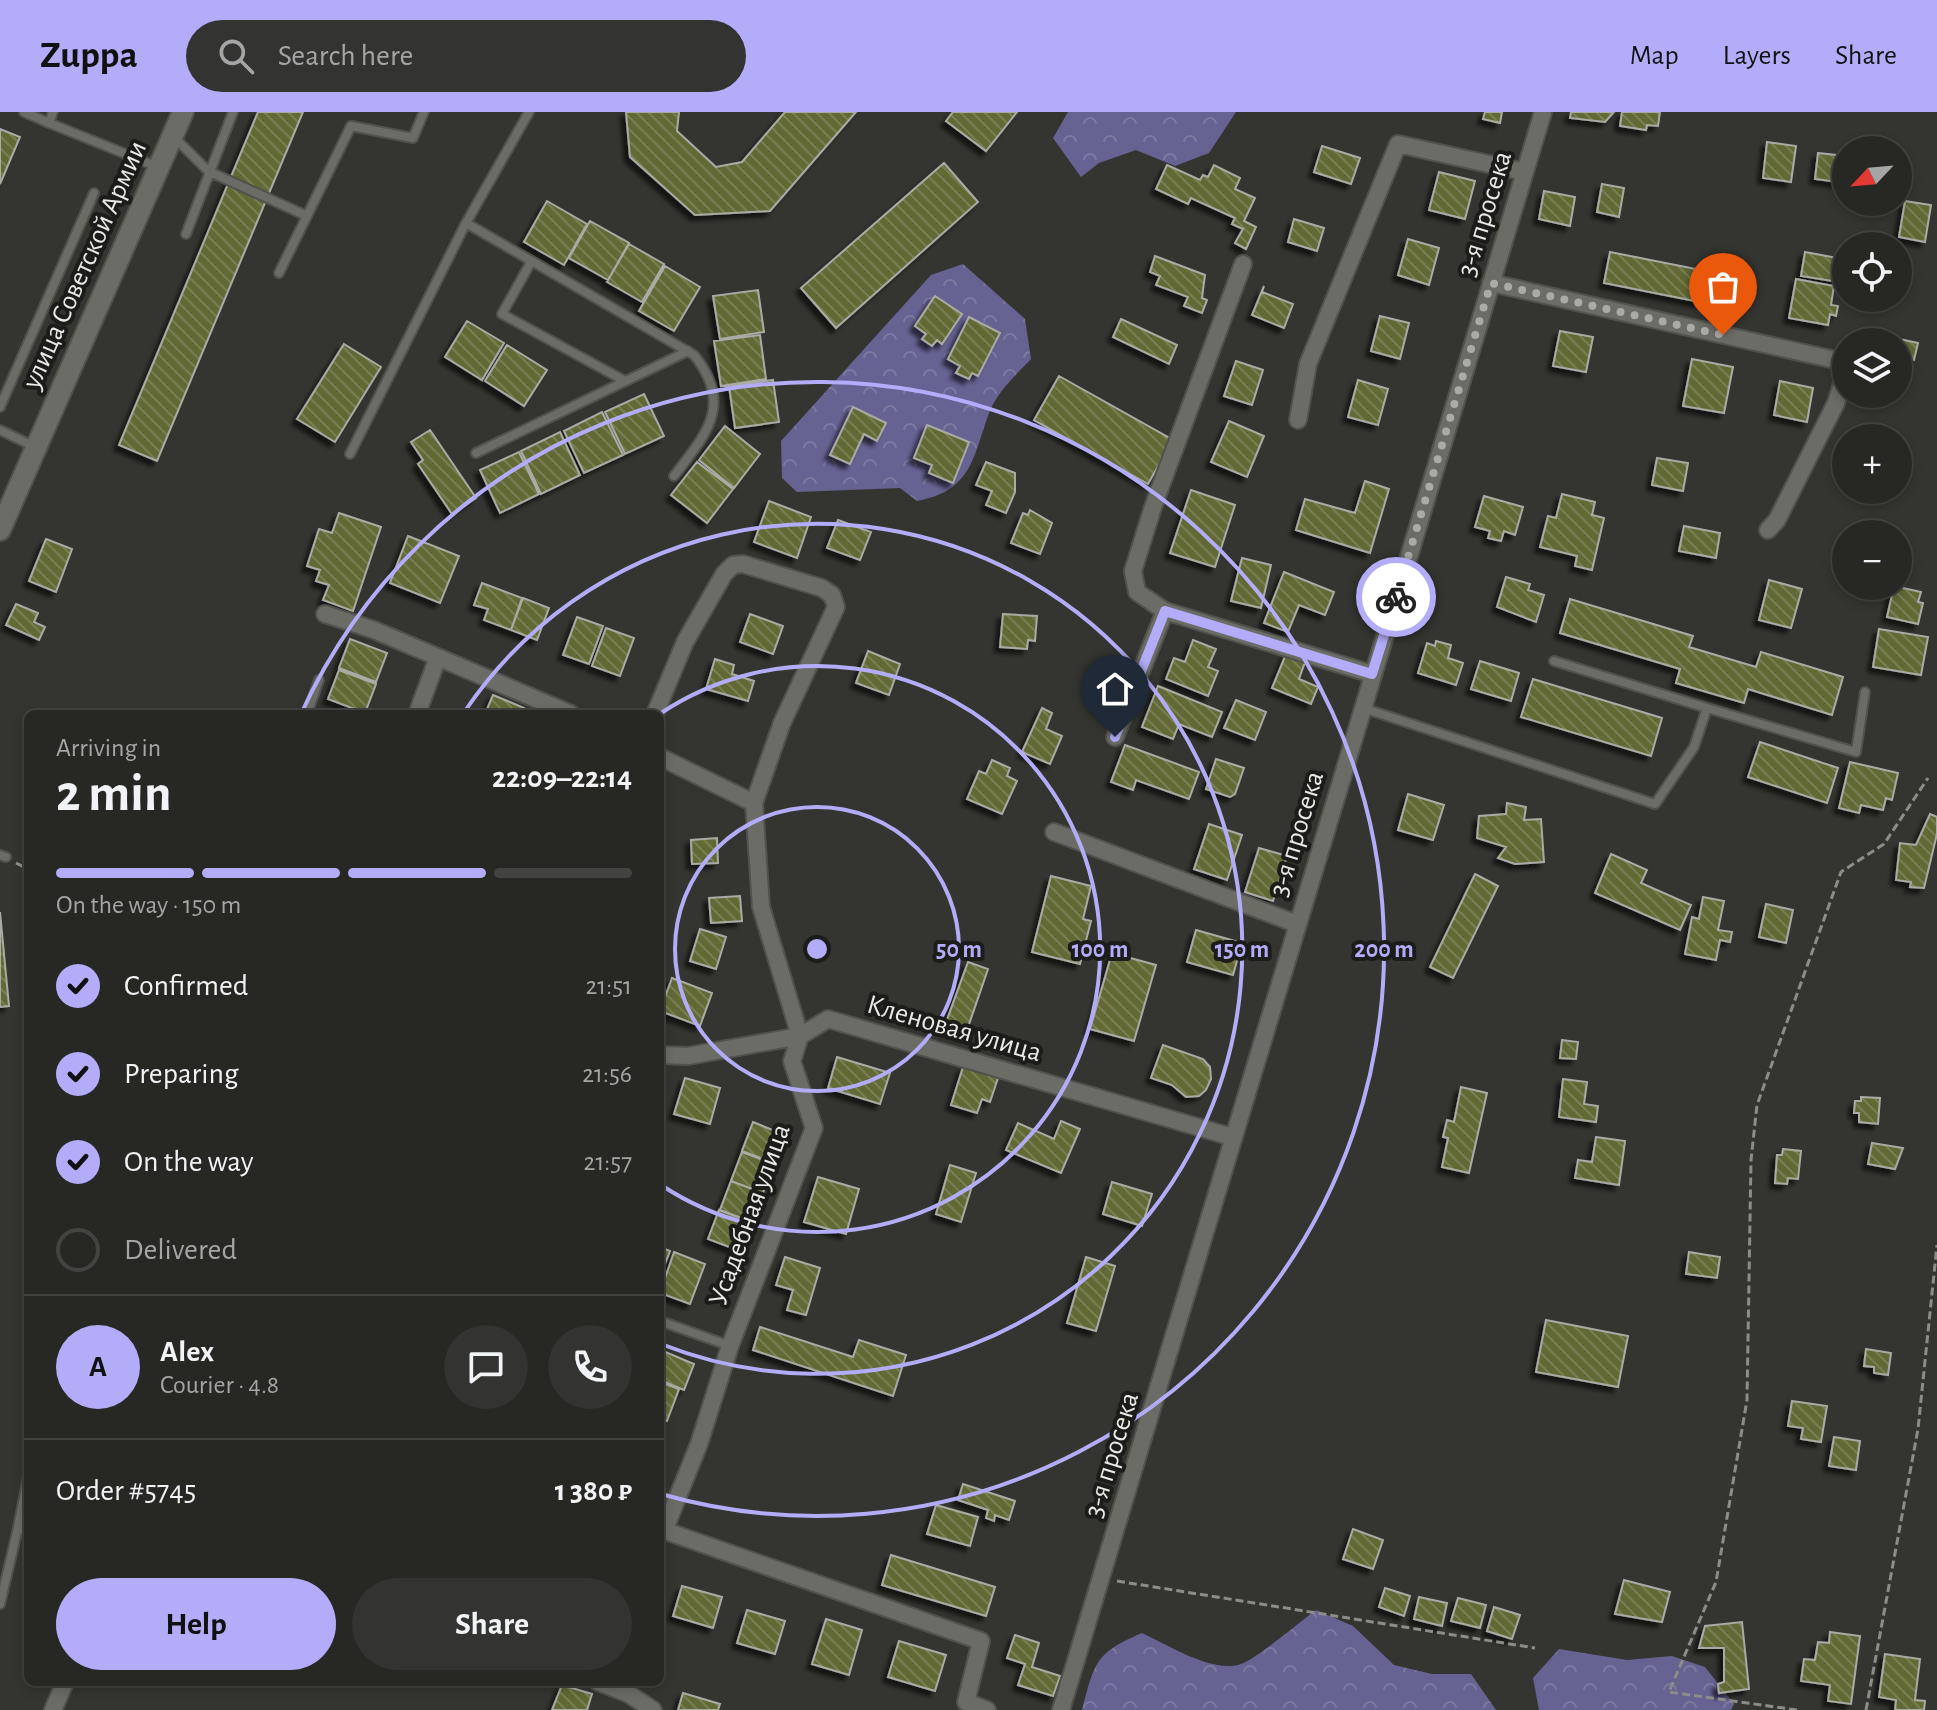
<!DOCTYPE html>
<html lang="en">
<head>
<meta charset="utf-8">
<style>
	body { margin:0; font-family:"Alegreya Sans",sans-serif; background:#333431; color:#f1f3f6; height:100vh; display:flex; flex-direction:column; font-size:30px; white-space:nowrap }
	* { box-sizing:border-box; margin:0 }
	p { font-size:26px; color:#a4a6a6 }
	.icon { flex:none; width:44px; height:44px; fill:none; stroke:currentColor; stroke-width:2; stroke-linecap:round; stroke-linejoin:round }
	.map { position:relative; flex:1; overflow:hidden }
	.side { position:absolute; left:24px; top:598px; width:640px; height:976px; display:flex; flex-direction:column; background:#272824; border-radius:12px; box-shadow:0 4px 12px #0003,0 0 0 2px #434441 }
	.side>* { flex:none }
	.needle { width:52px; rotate:244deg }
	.buttons { position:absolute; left:1832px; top:24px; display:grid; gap:16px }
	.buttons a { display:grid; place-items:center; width:80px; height:80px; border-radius:50%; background:#272824; box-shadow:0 4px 12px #0003,0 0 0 2px #434441; font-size:40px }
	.pin { position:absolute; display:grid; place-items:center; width:68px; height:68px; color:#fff; margin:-82px -34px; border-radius:50% 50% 50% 0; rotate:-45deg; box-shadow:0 0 8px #0007 }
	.pin .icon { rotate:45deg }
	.courier { position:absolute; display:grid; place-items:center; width:80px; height:80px; margin:-40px; border:6px solid #b3adf9; border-radius:50%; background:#fff; color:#222; box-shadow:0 2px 10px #0007 }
	.summary em { font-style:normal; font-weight:700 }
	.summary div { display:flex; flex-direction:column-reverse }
	.summary { display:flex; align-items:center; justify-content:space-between; height:136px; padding:0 32px }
	h1 { font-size:52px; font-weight:700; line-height:60px }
	.bar { display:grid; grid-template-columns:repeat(4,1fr); gap:12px 8px; align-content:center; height:96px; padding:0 32px }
	.bar i { height:10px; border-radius:6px; background:#434441 }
	.bar .active { background:#b3adf9 }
	.bar p { grid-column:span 4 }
	.line { display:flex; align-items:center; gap:20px; padding:0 32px; border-top:2px solid #434441 }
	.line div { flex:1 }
	.round { display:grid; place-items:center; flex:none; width:84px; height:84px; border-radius:42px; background:#333431 }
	ol { padding:0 32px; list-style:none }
	li { display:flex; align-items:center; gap:24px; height:88px }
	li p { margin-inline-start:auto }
	li .icon { padding:8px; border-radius:50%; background:#b3adf9; color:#111; stroke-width:4 }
	li:last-child { color:#a4a6a6 }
	li i { width:44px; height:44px; border:4px solid #434441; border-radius:50% }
	.button { display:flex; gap:16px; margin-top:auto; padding:16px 32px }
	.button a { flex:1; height:92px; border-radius:48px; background:#b3adf9; color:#111; font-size:32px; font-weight:700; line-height:92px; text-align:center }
	.button a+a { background:#333431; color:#f1f3f6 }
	header { display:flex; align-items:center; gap:48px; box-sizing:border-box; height:112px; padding:0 40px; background:#b3adf9; color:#111 }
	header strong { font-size:38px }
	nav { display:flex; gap:44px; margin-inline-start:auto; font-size:28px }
	.search { width:560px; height:72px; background:#333431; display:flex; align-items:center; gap:20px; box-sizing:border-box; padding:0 28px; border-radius:44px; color:#a4a6a6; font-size:30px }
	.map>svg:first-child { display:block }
	.forest { fill:url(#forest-crowns) }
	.building { fill:url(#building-back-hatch); stroke:#aaaba5; stroke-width:2; filter:url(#shadow) }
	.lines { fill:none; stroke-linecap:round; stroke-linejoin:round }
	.lane-casing { stroke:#51524e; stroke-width:12 }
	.street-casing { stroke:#51524e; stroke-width:20 }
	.secondary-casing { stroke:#51524e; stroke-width:24 }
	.path { stroke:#8c8d88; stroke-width:3; stroke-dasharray:8 4; stroke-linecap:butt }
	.lane { stroke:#6b6c66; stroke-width:8 }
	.street { stroke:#6b6c66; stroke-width:16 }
	.secondary { stroke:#6b6c66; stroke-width:20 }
	.done { stroke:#aaaba6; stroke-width:8; stroke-dasharray:0 14.4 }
	.route { stroke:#b3adf9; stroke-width:10 }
	.ring { fill:none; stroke:#b3adf9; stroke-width:4 }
	.labels { text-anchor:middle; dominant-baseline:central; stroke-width:8; stroke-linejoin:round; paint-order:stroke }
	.street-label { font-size:28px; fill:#e9eae6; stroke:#1c1c1a }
	.centre { fill:#b3adf9; stroke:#1c1c1a; stroke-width:4 }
	.ring-label { font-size:24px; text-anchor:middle; font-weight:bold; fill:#b3adf9; stroke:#1c1c1a; stroke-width:8; stroke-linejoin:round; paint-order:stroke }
</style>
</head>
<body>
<header>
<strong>Zuppa</strong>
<div class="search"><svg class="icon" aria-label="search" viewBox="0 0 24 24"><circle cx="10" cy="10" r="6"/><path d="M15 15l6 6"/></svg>Search here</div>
<nav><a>Map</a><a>Layers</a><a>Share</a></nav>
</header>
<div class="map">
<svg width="1937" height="1598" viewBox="0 0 1937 1598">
	<defs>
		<pattern id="forest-crowns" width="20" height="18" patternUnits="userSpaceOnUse" patternTransform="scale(2)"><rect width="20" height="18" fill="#666292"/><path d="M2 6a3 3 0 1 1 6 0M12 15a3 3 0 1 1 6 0" fill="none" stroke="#7c79a1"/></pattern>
		<pattern id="building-back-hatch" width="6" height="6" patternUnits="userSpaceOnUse" patternTransform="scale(2)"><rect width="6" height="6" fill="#626935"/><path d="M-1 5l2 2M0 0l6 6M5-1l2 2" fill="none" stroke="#787f52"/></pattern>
		<filter id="shadow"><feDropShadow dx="-5" dy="5" stdDeviation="2" flood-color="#0009"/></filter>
	</defs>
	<rect width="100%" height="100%" fill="#343530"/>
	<path class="forest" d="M1068,0H1236L1209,41L1175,54L1136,38L1099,51L1081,65L1053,26Z
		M963,152L1025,207L1031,247C1017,262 997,280 989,301C973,345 972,379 917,389L900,376L797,380L782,366L781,329L931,163Z
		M1316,1498L1353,1514L1394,1553L1432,1562H1471L1496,1598H1082C1095,1550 1095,1541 1142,1521C1166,1532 1213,1562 1241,1552C1257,1546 1300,1510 1316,1498Z
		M1559,1537L1627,1548L1672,1544L1705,1555L1734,1592L1731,1598H1539L1533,1566Z"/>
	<path class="building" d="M258,0H303L157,349L119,333Z
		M626,0H679L677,19L716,55L742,50L785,0H856L770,99L695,103L630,45Z
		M953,0H1017L986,39L946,9Z
		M1485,0H1502L1500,11L1483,7Z
		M1571,0H1614L1605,10L1570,6Z
		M1622,0H1660L1658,14L1647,13L1646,18L1620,14Z
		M0,17L20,25L0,72Z
		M1767,30L1796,34L1791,70L1763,66Z
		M1322,34L1360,46L1351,72L1314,60Z
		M1818,41L1846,44V71L1815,67Z
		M944,51L978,90L836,216L801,176Z
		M1167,53L1200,68L1203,63L1208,65L1214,53L1240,66L1235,77L1255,86L1244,109L1256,115L1246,137L1235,131L1243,117L1232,112L1235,106L1191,86L1188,92L1156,77Z
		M1439,60L1475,69L1465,107L1429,98Z
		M1602,72L1624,76L1619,105L1597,100Z
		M1544,79L1575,85L1570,114L1539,107Z
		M547,89L587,112L564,153L524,130Z
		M1905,89L1931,93L1925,130L1899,125Z
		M1294,107L1324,116L1317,139L1288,130Z
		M590,109L629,131L608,168L569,146Z
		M1408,127L1439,136L1429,173L1398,163Z
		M629,132L664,152L642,190L607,170Z
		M1610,140L1706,159L1700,190L1604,171Z
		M1805,140L1843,147L1841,158L1846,159L1845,171L1801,164Z
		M1155,144L1205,163L1202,186L1207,188L1202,201L1184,194L1188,185L1156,173L1160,164L1150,160Z
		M665,154L700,175L674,219L639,199Z
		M1796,167L1834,174L1831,193L1838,194L1836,204L1830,202L1828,213L1789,206Z
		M1264,174L1262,180L1293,192L1284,216L1252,203Z
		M758,178L764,220L720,227L713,184Z
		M935,184L962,202L942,232L937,228L932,234L922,227L926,222L915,214Z
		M1380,204L1409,211L1400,247L1371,239Z
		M969,205L1000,221L978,264L972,261L969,267L956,261L960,254L948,247Z
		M1121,207L1177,233L1169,252L1113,225Z
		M467,209L504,231L482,268L445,245Z
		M1560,219L1593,225L1586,260L1553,254Z
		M760,223L766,267L721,274L714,229Z
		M1881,223L1918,231L1914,248L1907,246L1903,266L1898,265V230H1879Z
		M344,232L381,255L335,330L297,307Z
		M507,233L547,258L524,294L485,269Z
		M1692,247L1733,255L1724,301L1683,294Z
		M1236,249L1263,258L1252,293L1224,284Z
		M1059,264L1173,328L1148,372L1034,308Z
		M773,268L779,310L735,316L729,274Z
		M1358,268L1388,277L1378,313L1348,305Z
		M1780,269L1813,276L1807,310L1774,303Z
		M644,282L664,324L625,342L605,300Z
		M853,295L886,311L877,329L864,322L850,352L830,343Z
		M602,300L623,343L584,361L564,319Z
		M1229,309L1264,324L1247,365L1211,350Z
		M927,313L969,330L953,371L929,361L932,353L914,346Z
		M725,314L760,342L734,376L699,348Z
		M430,318L476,386L452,402L418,352L423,348L411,330Z
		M560,320L580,363L541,382L521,339Z
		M519,340L539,382L500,401L480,358Z
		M1657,346L1688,351L1683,379L1652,373Z
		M697,350L733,377L707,411L671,383Z
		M986,350L1015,361V380L1006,401L986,393L992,379L976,373Z
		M1365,369L1389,377L1370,441L1296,418L1305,387L1355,401Z
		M1191,378L1235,393L1215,455L1170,441Z
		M1562,382L1595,390L1592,403L1604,406L1592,458L1575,454L1577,444L1540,435L1548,404L1556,406Z
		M1484,384L1523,395L1515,423L1504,419L1501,429L1488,426L1490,419L1475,415Z
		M769,389L811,405L797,446L754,430Z
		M1030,398L1052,411L1040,442L1011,431L1023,401L1028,403Z
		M339,401L381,415L353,499L323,488L329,473L316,469L320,458L307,454L319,417L332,421Z
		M838,408L871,420L860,448L827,436Z
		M1684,414L1720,421L1716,446L1679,439Z
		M408,424L459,444L440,491L390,471Z
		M46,427L72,437L56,480L29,469Z
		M1242,446L1271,453L1261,496L1231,489Z
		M1284,460L1334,480L1325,503L1299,493L1288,520L1264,511Z
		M1506,465L1530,472L1528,478L1544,483L1536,510L1497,495Z
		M1769,468L1802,477L1791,516L1759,508Z
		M482,471L522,486L511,518L484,508L488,497L474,493Z
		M1894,474L1921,480L1918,490L1923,491L1918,512L1887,505Z
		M523,486L549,496L537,528L511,518Z
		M1570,487L1693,524L1689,535L1756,555L1761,540L1843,565L1832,603L1748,577L1744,591L1676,571L1680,557L1560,521Z
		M16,492L38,501L34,510L45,515L39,528L6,513Z
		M750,502L783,514L773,542L740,530Z
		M1003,502L1037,504L1035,529L1028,528L1027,537L1000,535Z
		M577,505L603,514L589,552L563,543Z
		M606,516L634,526L620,564L592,554Z
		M1879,517L1928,525L1921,563L1873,555Z
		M350,527L387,541L376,570L339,556Z
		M1193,528L1216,537L1208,555L1218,559L1208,584L1166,567L1174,546L1185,550Z
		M1436,529L1451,533L1448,546L1463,551L1456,573L1418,561L1427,531L1435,534Z
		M868,539L900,552L889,583L856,571Z
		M1286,542L1305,550L1299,567L1318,575L1311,592L1272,576Z
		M715,547L734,553L732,562L754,569L748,589L706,577Z
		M1480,549L1519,561L1511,589L1471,577Z
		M339,558L376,572L365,601L328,587Z
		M1533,567L1662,606L1651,644L1521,605Z
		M1158,574L1222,600L1212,625L1179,612L1173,627L1142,615Z
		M493,583L524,596L521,602H485Z
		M1236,588L1266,600L1255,628L1224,616Z
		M1042,596L1052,601L1046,617L1062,624L1050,652L1022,640Z
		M1760,630L1838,656L1827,691L1748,665Z
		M1125,633L1199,660L1189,687L1136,668L1133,678L1111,670Z
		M1216,647L1244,656L1235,682L1230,685L1206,677Z
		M992,648L1010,656L1007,664L1017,669L1002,702L967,687L979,659L986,662Z
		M1850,650L1898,661L1892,688L1886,686L1883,698L1861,693L1859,701L1839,696Z
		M1408,682L1444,693L1433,728L1398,718Z
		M1507,691L1526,695L1524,708L1541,707L1544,750L1515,752L1498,746L1506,735L1477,726L1479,704L1506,702Z
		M1930,702L1937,705V722L1924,776L1910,775L1911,770L1896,768L1900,731L1916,733Z
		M1209,712L1242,723L1227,768L1194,757Z
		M717,726L718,751L692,752L691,728Z
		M1259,736L1287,744L1273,789L1245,780Z
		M1611,742L1647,758L1641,771L1691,793L1680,818L1595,781Z
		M1475,762L1498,774L1453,866L1430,855Z
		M1051,764L1091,774L1083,807L1091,809L1080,852L1032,840Z
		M740,784L742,809L711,811L709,786Z
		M1703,785L1724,789L1718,818L1732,820L1730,830L1720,828L1716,848L1685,842L1692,805L1699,807Z
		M1766,792L1793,798L1786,831L1759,825Z
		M0,800L9,894L0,895Z
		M700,817L726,825L716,857L690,849Z
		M1196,818L1242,831L1233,863L1187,850Z
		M1112,841L1156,853L1134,929L1090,917Z
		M968,850L988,857L965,924L944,916Z
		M672,866L712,881L700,914L660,899Z
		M1562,928L1578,930L1576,947L1560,946Z
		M1163,933L1203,947L1210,955L1211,967L1206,978L1199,984L1186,985L1172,973L1151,966Z
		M837,945L890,961L880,992L828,976Z
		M963,955L998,966L990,990L982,987L977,1001L951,993Z
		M685,966L720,976L710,1012L674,1002Z
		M1563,967L1587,970L1584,992L1598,994L1596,1010L1559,1005Z
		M1461,975L1487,981L1469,1061L1442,1055L1448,1026L1443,1025L1447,1008L1454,1010Z
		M1861,985L1880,986L1878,1012L1859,1010V1001H1854L1855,989H1861Z
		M1061,1009L1080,1017L1061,1061L1006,1038L1018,1011L1054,1027Z
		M753,1010L785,1023L774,1051L742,1039Z
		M1596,1025L1625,1029L1619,1073L1575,1066L1578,1048L1592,1050Z
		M1872,1031L1903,1036L1895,1057L1868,1052Z
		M1783,1037L1801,1039L1798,1067L1788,1066L1787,1072L1775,1071L1777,1043H1782Z
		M742,1040L774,1052L763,1081L731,1069Z
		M950,1053L976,1061L961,1110L936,1102Z
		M818,1065L859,1077L846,1122L804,1110Z
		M731,1069L763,1081L752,1110L720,1098Z
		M1112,1070L1152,1082L1142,1114L1103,1102Z
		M719,1098L751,1110L740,1139L708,1127Z
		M660,1135L670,1139L660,1165Z
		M674,1140L705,1152L690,1192L660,1181Z
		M1689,1140L1720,1145L1717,1166L1686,1162Z
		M785,1145L820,1156L806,1203L787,1198L793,1178L776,1173Z
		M1086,1145L1115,1154L1096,1219L1067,1211Z
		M1546,1208L1628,1224L1618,1275L1536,1260Z
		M760,1215L853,1245L859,1228L906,1243L893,1284L753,1238Z
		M1866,1237L1891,1241L1888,1263L1874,1261V1255L1864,1254Z
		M663,1239L694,1252L684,1278L660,1268Z
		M660,1270L679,1277L667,1309L660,1306Z
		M1792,1289L1827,1294L1821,1330L1801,1327L1803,1316L1788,1314Z
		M1834,1325L1860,1329L1856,1358L1829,1354Z
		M963,1372L1015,1389L1009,1408L995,1403L994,1409L986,1406L988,1398L958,1388Z
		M936,1393L978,1405L970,1434L927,1422Z
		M1353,1417L1383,1428L1373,1457L1343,1447Z
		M891,1443L995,1475L986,1504L882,1473Z
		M1624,1468L1670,1480L1662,1510L1615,1502Z
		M682,1474L722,1485L713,1516L673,1504Z
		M1385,1476L1410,1484L1404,1504L1379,1495Z
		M1419,1485L1447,1491L1442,1514L1414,1507Z
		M1458,1486L1486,1493L1480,1516L1451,1509Z
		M1494,1495L1520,1503L1512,1527L1487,1519Z
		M747,1498L785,1509L775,1542L737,1531Z
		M826,1507L862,1518L849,1563L812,1552Z
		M1742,1510L1749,1577L1719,1581L1718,1572L1724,1570V1536H1699L1705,1514Z
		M1830,1520L1860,1524L1851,1592L1828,1589L1830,1573L1801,1569L1804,1547L1815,1548L1818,1530L1829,1531Z
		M1015,1523L1039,1531L1032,1555L1060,1564L1053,1584L1018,1573L1025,1552L1007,1546Z
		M899,1529L946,1543L935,1579L888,1565Z
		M1885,1542L1920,1547L1915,1588L1925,1589L1924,1598H1895L1896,1588L1879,1585Z
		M562,1573L592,1582L587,1598H552Z
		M683,1581L720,1592L718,1598H678Z"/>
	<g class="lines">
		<g class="lane-casing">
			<path id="lane" d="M24,0L49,11
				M53,0L49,11L158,55
				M175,26L208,59L307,104
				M466,111L694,243C734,293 706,322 674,364
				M186,122L233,0
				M531,150L502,202L625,269
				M279,161L351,14L413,26L424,0
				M0,295L94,81
				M0,318L35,335
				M476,341L688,239
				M350,342L466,111L529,0
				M1363,596L1655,692L1694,635L1707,596L1554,549
				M1707,596L1856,640L1865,580
				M307,602L319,568
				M0,743L6,745
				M660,1209L730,1234
				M28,1365L18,1416L28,1420
				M0,1492L18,1416"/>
		</g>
		<g class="street-casing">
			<path id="street" d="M1243,152L1153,395L1133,459L1137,480L1165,499L1372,562
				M1491,171L1840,249L1845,262L1836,291L1777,408L1768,418
				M1298,308L1308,252L1398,32L1525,60
				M325,502L374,518L571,602
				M417,602L437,548
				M655,602L685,530L724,462L733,453L743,452L822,476L832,483L836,495L782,611L754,691L761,795L800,924L792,949L814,1016L730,1234L699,1332L664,1419
				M1115,625L1165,499
				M660,645L754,691
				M1054,720L1297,812
				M660,943L688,944L800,924L828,907L1232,1025
				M660,1417L981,1529L966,1590L987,1598
				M598,1570L629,1582L653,1598
				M53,1598L65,1570
				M1061,1598L1543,0"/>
		</g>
		<g class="secondary-casing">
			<path id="secondary" d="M0,418L183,0"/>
		</g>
		<path class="path" d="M16,751L28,757
			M1117,1469L1535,1536
			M1797,1598L1669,1580L1716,1470L1747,1288L1751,1048L1757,993L1841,760L1884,732L1928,666
			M1866,1598L1918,1317L1937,1133"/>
		<use href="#lane" class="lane"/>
		<use href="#street" class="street"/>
		<use href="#secondary" class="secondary"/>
	</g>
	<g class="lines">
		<path class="done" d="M1396,485L1491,171L1723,223"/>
		<path class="route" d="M1115,625L1165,499L1372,562L1396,485"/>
	</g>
	<g class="ring">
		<circle cx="817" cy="837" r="142"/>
		<path d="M661 601A283 283 0 1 1 661 1073"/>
		<path d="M465 599A425 425 0 1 1 661 1232"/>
		<path d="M301 602A567 567 0 1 1 661 1382"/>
	</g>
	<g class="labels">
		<g class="street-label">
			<text transform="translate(1485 102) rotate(-73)">3-я просека</text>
			<text transform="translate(85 153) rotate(-66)">улица Советской Армии</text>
			<text transform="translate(1297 722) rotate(-73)">3-я просека</text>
			<text transform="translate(954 917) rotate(16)">Кленовая улица</text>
			<text transform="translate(750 1103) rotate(-70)">Усадебная улица</text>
			<text transform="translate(1112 1343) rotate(-73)">3-я просека</text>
		</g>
	</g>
	<circle cx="817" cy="837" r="12" class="centre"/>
	<g class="ring-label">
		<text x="959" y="845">50 m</text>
		<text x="1100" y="845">100 m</text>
		<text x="1242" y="845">150 m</text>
		<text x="1384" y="845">200 m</text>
	</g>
</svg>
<div class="buttons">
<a><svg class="needle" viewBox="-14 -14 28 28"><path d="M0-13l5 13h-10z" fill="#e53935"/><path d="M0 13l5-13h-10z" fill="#a4a6a6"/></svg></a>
<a><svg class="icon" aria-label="locate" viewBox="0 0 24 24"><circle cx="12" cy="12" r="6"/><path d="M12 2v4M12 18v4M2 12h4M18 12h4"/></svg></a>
<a><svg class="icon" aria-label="layers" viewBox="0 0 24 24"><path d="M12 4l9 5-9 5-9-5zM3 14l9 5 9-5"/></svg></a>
<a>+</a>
<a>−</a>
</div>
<div class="pin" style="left:1723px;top:223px;background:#ea580c"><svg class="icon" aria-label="bag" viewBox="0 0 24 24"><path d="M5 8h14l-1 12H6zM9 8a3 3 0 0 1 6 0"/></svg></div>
<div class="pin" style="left:1115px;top:625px;background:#1f2937"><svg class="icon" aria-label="home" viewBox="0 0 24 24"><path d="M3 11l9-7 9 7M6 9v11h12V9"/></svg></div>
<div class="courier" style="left:1396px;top:485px"><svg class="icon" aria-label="bike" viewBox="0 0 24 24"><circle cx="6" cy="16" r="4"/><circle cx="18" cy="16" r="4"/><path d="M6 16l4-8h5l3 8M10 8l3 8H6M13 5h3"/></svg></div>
<section class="side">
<div class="summary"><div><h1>2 min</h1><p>Arriving in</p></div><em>22:09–22:14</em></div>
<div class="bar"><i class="active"></i><i class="active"></i><i class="active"></i><i></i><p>On the way · 150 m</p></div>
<ol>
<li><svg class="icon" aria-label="check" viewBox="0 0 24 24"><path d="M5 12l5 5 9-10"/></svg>Confirmed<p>21:51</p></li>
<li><svg class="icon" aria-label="check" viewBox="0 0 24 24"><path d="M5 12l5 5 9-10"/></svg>Preparing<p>21:56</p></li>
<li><svg class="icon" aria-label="check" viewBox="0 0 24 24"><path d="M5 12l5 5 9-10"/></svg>On the way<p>21:57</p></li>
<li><i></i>Delivered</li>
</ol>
<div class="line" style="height:144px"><b class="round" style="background:#b3adf9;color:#111">A</b><div><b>Alex</b><p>Courier · 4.8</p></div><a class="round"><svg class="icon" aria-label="chat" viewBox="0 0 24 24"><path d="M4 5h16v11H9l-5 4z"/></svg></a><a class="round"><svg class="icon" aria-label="phone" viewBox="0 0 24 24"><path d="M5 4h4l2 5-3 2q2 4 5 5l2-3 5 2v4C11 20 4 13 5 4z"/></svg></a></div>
<div class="line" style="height:104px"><div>Order #5745</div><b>1 380 ₽</b></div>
<div class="button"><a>Help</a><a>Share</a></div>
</section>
</div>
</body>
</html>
